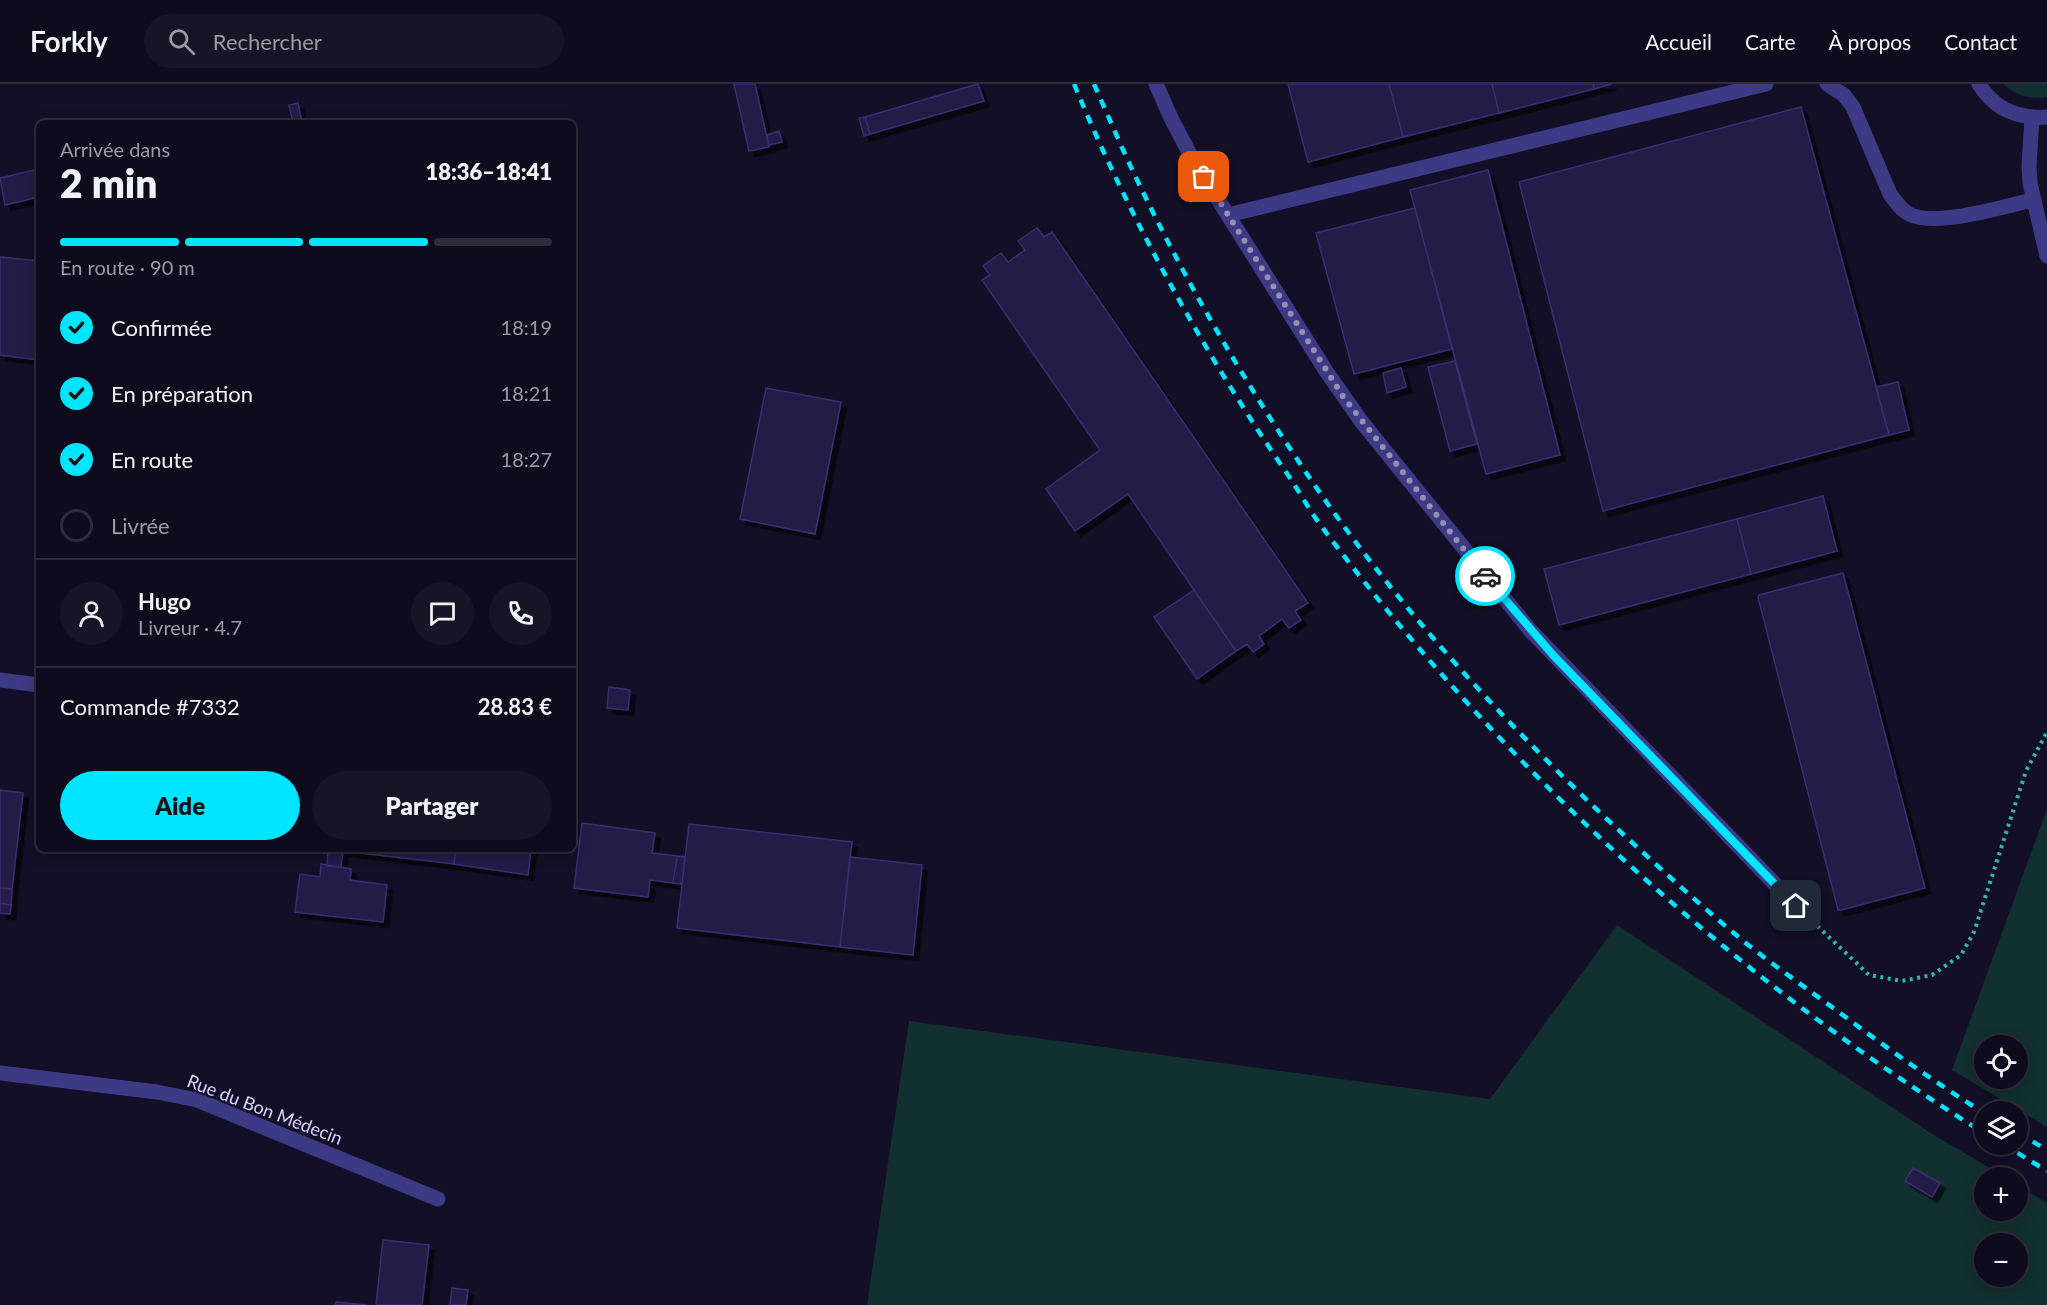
<!DOCTYPE html>
<html lang="fr">
<head>
<meta charset="utf-8">
<style>
	body { margin:0; font-family:Lato,sans-serif; background:#171425; color:#f1f3f6; height:100vh; display:flex; flex-direction:column; font-size:22px; white-space:nowrap }
	* { box-sizing:border-box; margin:0 }
	p { font-size:20px; color:#9b9ba3 }
	.icon { flex:none; width:33px; height:33px; fill:none; stroke:currentColor; stroke-width:2; stroke-linecap:round; stroke-linejoin:round }
	.map { position:relative; flex:1; overflow:hidden }
	.sheet { position:absolute; left:36px; top:36px; width:540px; height:732px; display:flex; flex-direction:column; background:#0e0b1c; border-radius:9px; box-shadow:0 3px 15px #0003,0 0 0 2px #2e2b3b }
	.sheet>* { flex:none }
	.fabs { position:absolute; left:1974px; top:951px; display:grid; gap:12px }
	.fabs a { display:grid; place-items:center; width:54px; height:54px; border-radius:50%; background:#0e0b1c; box-shadow:0 3px 15px #0003,0 0 0 2px #2e2b3b; font-size:30px }
	.pin { position:absolute; display:grid; place-items:center; width:51px; height:51px; color:#fff; margin:-26px; border-radius:12px; box-shadow:0 3px 9px #0006 }
	.courier { position:absolute; display:grid; place-items:center; width:60px; height:60px; margin:-30px; border:4px solid #00e5ff; border-radius:50%; background:#fff; color:#222; box-shadow:0 2px 8px #0007 }
	.overview em { font-style:normal; font-weight:800 }
	.overview div { display:flex; flex-direction:column-reverse }
	.overview { display:flex; align-items:center; justify-content:space-between; height:102px; padding:0 24px }
	h1 { font-size:39px; font-weight:800; line-height:45px }
	.bar { display:grid; grid-template-columns:repeat(4,1fr); gap:9px 6px; align-content:center; height:72px; padding:0 24px }
	.bar i { height:8px; border-radius:4px; background:#2e2b3b }
	.bar .selected { background:#00e5ff }
	.bar p { grid-column:span 4 }
	.line { display:flex; align-items:center; gap:15px; padding:0 24px; border-top:2px solid #2e2b3b }
	.line div { flex:1 }
	.round { display:grid; place-items:center; flex:none; width:63px; height:63px; border-radius:32px; background:#171425 }
	ol { padding:0 24px; list-style:none }
	li { display:flex; align-items:center; gap:18px; height:66px }
	li p { margin-inline-start:auto }
	li .icon { padding:6px; border-radius:50%; background:#00e5ff; color:#111; stroke-width:4 }
	li:last-child { color:#9b9ba3 }
	li i { width:33px; height:33px; border:3px solid #2e2b3b; border-radius:50% }
	.button { display:flex; gap:12px; margin-top:auto; padding:12px 24px }
	.button a { flex:1; height:69px; border-radius:36px; background:#00e5ff; color:#111; font-size:24px; font-weight:800; line-height:69px; text-align:center }
	.button a+a { background:#171425; color:#f1f3f6 }
	header { display:flex; align-items:center; gap:36px; box-sizing:border-box; height:84px; padding:0 30px; background:#0e0b1c; border-bottom:2px solid #2e2b3b }
	header strong { font-size:28px }
	nav { display:flex; gap:33px; margin-inline-start:auto; font-size:21px }
	.search { width:420px; height:54px; background:#171425; display:flex; align-items:center; gap:15px; box-sizing:border-box; padding:0 21px; border-radius:33px; color:#9b9ba3; font-size:22px }
	.map>svg:first-child { display:block }
	.green { fill:#12302f; fill-rule:evenodd }
	.building { fill:#241b47; stroke:#3b2d73; stroke-width:1.5; filter:url(#shadow) }
	.lines { fill:none; stroke-linecap:round; stroke-linejoin:round }
	.path { stroke:#2fb8b0; stroke-width:4; stroke-dasharray:3 4.5; stroke-linecap:butt }
	.minor { stroke:#3d3a85; stroke-width:15 }
	.rail { stroke:#00e5ff; stroke-width:4.5; stroke-dasharray:9 8; stroke-linecap:butt }
	.done { stroke:#948fb3; stroke-width:6; stroke-dasharray:0 10.8 }
	.route { stroke:#00e5ff; stroke-width:8 }
	.labels { text-anchor:middle; dominant-baseline:central; stroke-width:4.5; stroke-linejoin:round; paint-order:stroke }
	.street-label { font-size:18px; fill:#d9d4ff; stroke:#130f26 }
</style>
</head>
<body>
<header>
<strong>Forkly</strong>
<div class="search"><svg class="icon" aria-label="search" viewBox="0 0 24 24"><circle cx="10" cy="10" r="6"/><path d="M15 15l6 6"/></svg>Rechercher</div>
<nav><a>Accueil</a><a>Carte</a><a>À propos</a><a>Contact</a></nav>
</header>
<div class="map">
<svg width="2047" height="1221" viewBox="0 0 2047 1221">
	<defs>
		<filter id="shadow"><feDropShadow dx="5.5" dy="5.5" stdDeviation="0" flood-color="#0009"/></filter>
	</defs>
	<rect width="100%" height="100%" fill="#130f26"/>
	<path class="green" d="M2003,0H2047V13C2030,16 2016,11 2003,0Z
		M2047,725V1043L1952,986ZM1984,962H2018V994H1984Z
		M1617,841L1929,1048L2005,1093L1984,1094V1126H2018V1101L2047,1119V1221H867L909,937L1490,1015ZM1984,1160H2018V1192H1984Z"/>
	<path class="building" d="M734,0H755L769,63L749,67Z
		M978,0L984,17L870,50L865,33Z
		M1288,0H1389L1403,53L1308,78Z
		M1389,0H1492L1499,29L1403,53Z
		M1492,0H1593L1594,5L1499,29Z
		M1593,0H1612L1594,5Z
		M298,19L302,39H293L289,21Z
		M1801,23L1889,351L1603,427L1519,98Z
		M865,33L870,50L864,52L859,34Z
		M779,47L782,58L769,61L767,51Z
		M39,85V113L5,121L0,94Z
		M1488,86L1560,371L1486,390L1410,106Z
		M1415,124L1452,265L1354,290L1316,149Z
		M1037,144L1044,153L1052,148L1308,519L1295,527L1301,536L1289,544L1282,535L1259,552L1264,560L1253,568L1247,560L1236,567L1128,410L1075,447L1046,405L1100,366L982,196L990,191L983,182L1001,169L1008,178L1025,166L1018,157Z
		M0,173L39,177V276L0,271Z
		M1455,277L1477,360L1450,367L1428,283Z
		M1401,284L1406,303L1387,309L1383,289Z
		M1898,298L1909,346L1889,351L1876,303Z
		M766,304L841,318L815,450L740,435Z
		M1823,412L1837,467L1751,490L1737,435Z
		M1737,435L1751,490L1559,541L1544,485Z
		M1843,489L1925,804L1841,826H1838L1758,513L1759,511Z
		M1194,506L1236,567L1197,595L1154,533Z
		M609,603L630,606L628,626L607,624Z
		M0,706L23,709L12,805L0,804Z
		M582,739L655,749L652,769L677,772L673,799L650,796L648,813L574,804Z
		M689,740L852,758L840,863L677,844Z
		M326,765H456L454,780Z
		M328,765L343,767L341,783L327,782Z
		M456,765H531L528,791L454,780Z
		M677,772L685,773L682,800L673,799Z
		M850,773L922,781L913,871L840,863Z
		M321,780L351,785L350,796L387,801L383,838L295,828L300,790L320,793Z
		M0,804L12,805L11,821L0,819Z
		M0,819L11,821L10,830L0,829Z
		M1913,1084L1940,1099L1932,1113L1905,1097Z
		M383,1156L429,1161L422,1221H376Z
		M452,1204L468,1206L466,1221H450Z
		M336,1218L367,1221H335Z"/>
	<g class="lines">
		<path class="path" d="M1812,837L1869,891L1902,897L1932,891L1961,871L1974,848L2026,687L2047,648"/>
		<path class="minor" d="M1156,0L1171,34L1192,74L1326,287L1361,337L1530,546L1796,822
			M1827,0L1844,11L1853,23L1890,110C1896,118 1901,126 1909,130C1935,144 2004,122 2033,116
			M1979,0C1994,25 2018,35 2047,33
			M2032,34L2029,82L2030,99L2047,172
			M1228,131L1766,0
			M0,596L39,601
			M0,989L157,1008L197,1016L438,1115"/>
		<path class="rail" d="M1074,0C1131,137 1204,269 1288,391C1299,407 1308,424 1319,439C1499,681 1728,890 1984,1049
			M1094,0C1110,36 1125,72 1143,108C1189,203 1243,295 1303,384C1396,523 1514,650 1637,763C1673,796 1709,829 1747,860C1776,883 1806,904 1836,926C1884,962 1933,997 1984,1029
			M2018,1049L2047,1066
			M2003,1060L2047,1087"/>
	</g>
	<g class="lines">
		<path class="done" d="M1204,93L1344,314L1485,492"/>
		<path class="route" d="M1485,492L1553,571L1796,822"/>
	</g>
	<g class="labels">
		<g class="street-label">
			<text transform="translate(265 1025) rotate(21)">Rue du Bon Médecin</text>
		</g>
	</g>
</svg>
<div class="fabs">
<a><svg class="icon" aria-label="locate" viewBox="0 0 24 24"><circle cx="12" cy="12" r="6"/><path d="M12 2v4M12 18v4M2 12h4M18 12h4"/></svg></a>
<a><svg class="icon" aria-label="layers" viewBox="0 0 24 24"><path d="M12 4l9 5-9 5-9-5zM3 14l9 5 9-5"/></svg></a>
<a>+</a>
<a>−</a>
</div>
<div class="pin" style="left:1204px;top:93px;background:#ea580c"><svg class="icon" aria-label="bag" viewBox="0 0 24 24"><path d="M5 8h14l-1 12H6zM9 8a3 3 0 0 1 6 0"/></svg></div>
<div class="pin" style="left:1796px;top:822px;background:#1f2937"><svg class="icon" aria-label="home" viewBox="0 0 24 24"><path d="M3 11l9-7 9 7M6 9v11h12V9"/></svg></div>
<div class="courier" style="left:1485px;top:492px"><svg class="icon" aria-label="car" viewBox="0 0 24 24"><path d="M5 17H2v-5l4-1 3-4h7l3 4 3 1v5h-3M9 17h6M6 11h13"/><circle cx="7" cy="17" r="2"/><circle cx="17" cy="17" r="2"/></svg></div>
<section class="sheet">
<div class="overview"><div><h1>2 min</h1><p>Arrivée dans</p></div><em>18:36–18:41</em></div>
<div class="bar"><i class="selected"></i><i class="selected"></i><i class="selected"></i><i></i><p>En route · 90 m</p></div>
<ol>
<li><svg class="icon" aria-label="check" viewBox="0 0 24 24"><path d="M5 12l5 5 9-10"/></svg>Confirmée<p>18:19</p></li>
<li><svg class="icon" aria-label="check" viewBox="0 0 24 24"><path d="M5 12l5 5 9-10"/></svg>En préparation<p>18:21</p></li>
<li><svg class="icon" aria-label="check" viewBox="0 0 24 24"><path d="M5 12l5 5 9-10"/></svg>En route<p>18:27</p></li>
<li><i></i>Livrée</li>
</ol>
<div class="line" style="height:108px"><a class="round"><svg class="icon" aria-label="person" viewBox="0 0 24 24"><circle cx="12" cy="8" r="4"/><path d="M4 21q1-7 8-7t8 7"/></svg></a><div><b>Hugo</b><p>Livreur · 4.7</p></div><a class="round"><svg class="icon" aria-label="chat" viewBox="0 0 24 24"><path d="M4 5h16v11H9l-5 4z"/></svg></a><a class="round"><svg class="icon" aria-label="phone" viewBox="0 0 24 24"><path d="M5 4h4l2 5-3 2q2 4 5 5l2-3 5 2v4C11 20 4 13 5 4z"/></svg></a></div>
<div class="line" style="height:78px"><div>Commande #7332</div><b>28.83 €</b></div>
<div class="button"><a>Aide</a><a>Partager</a></div>
</section>
</div>
</body>
</html>
